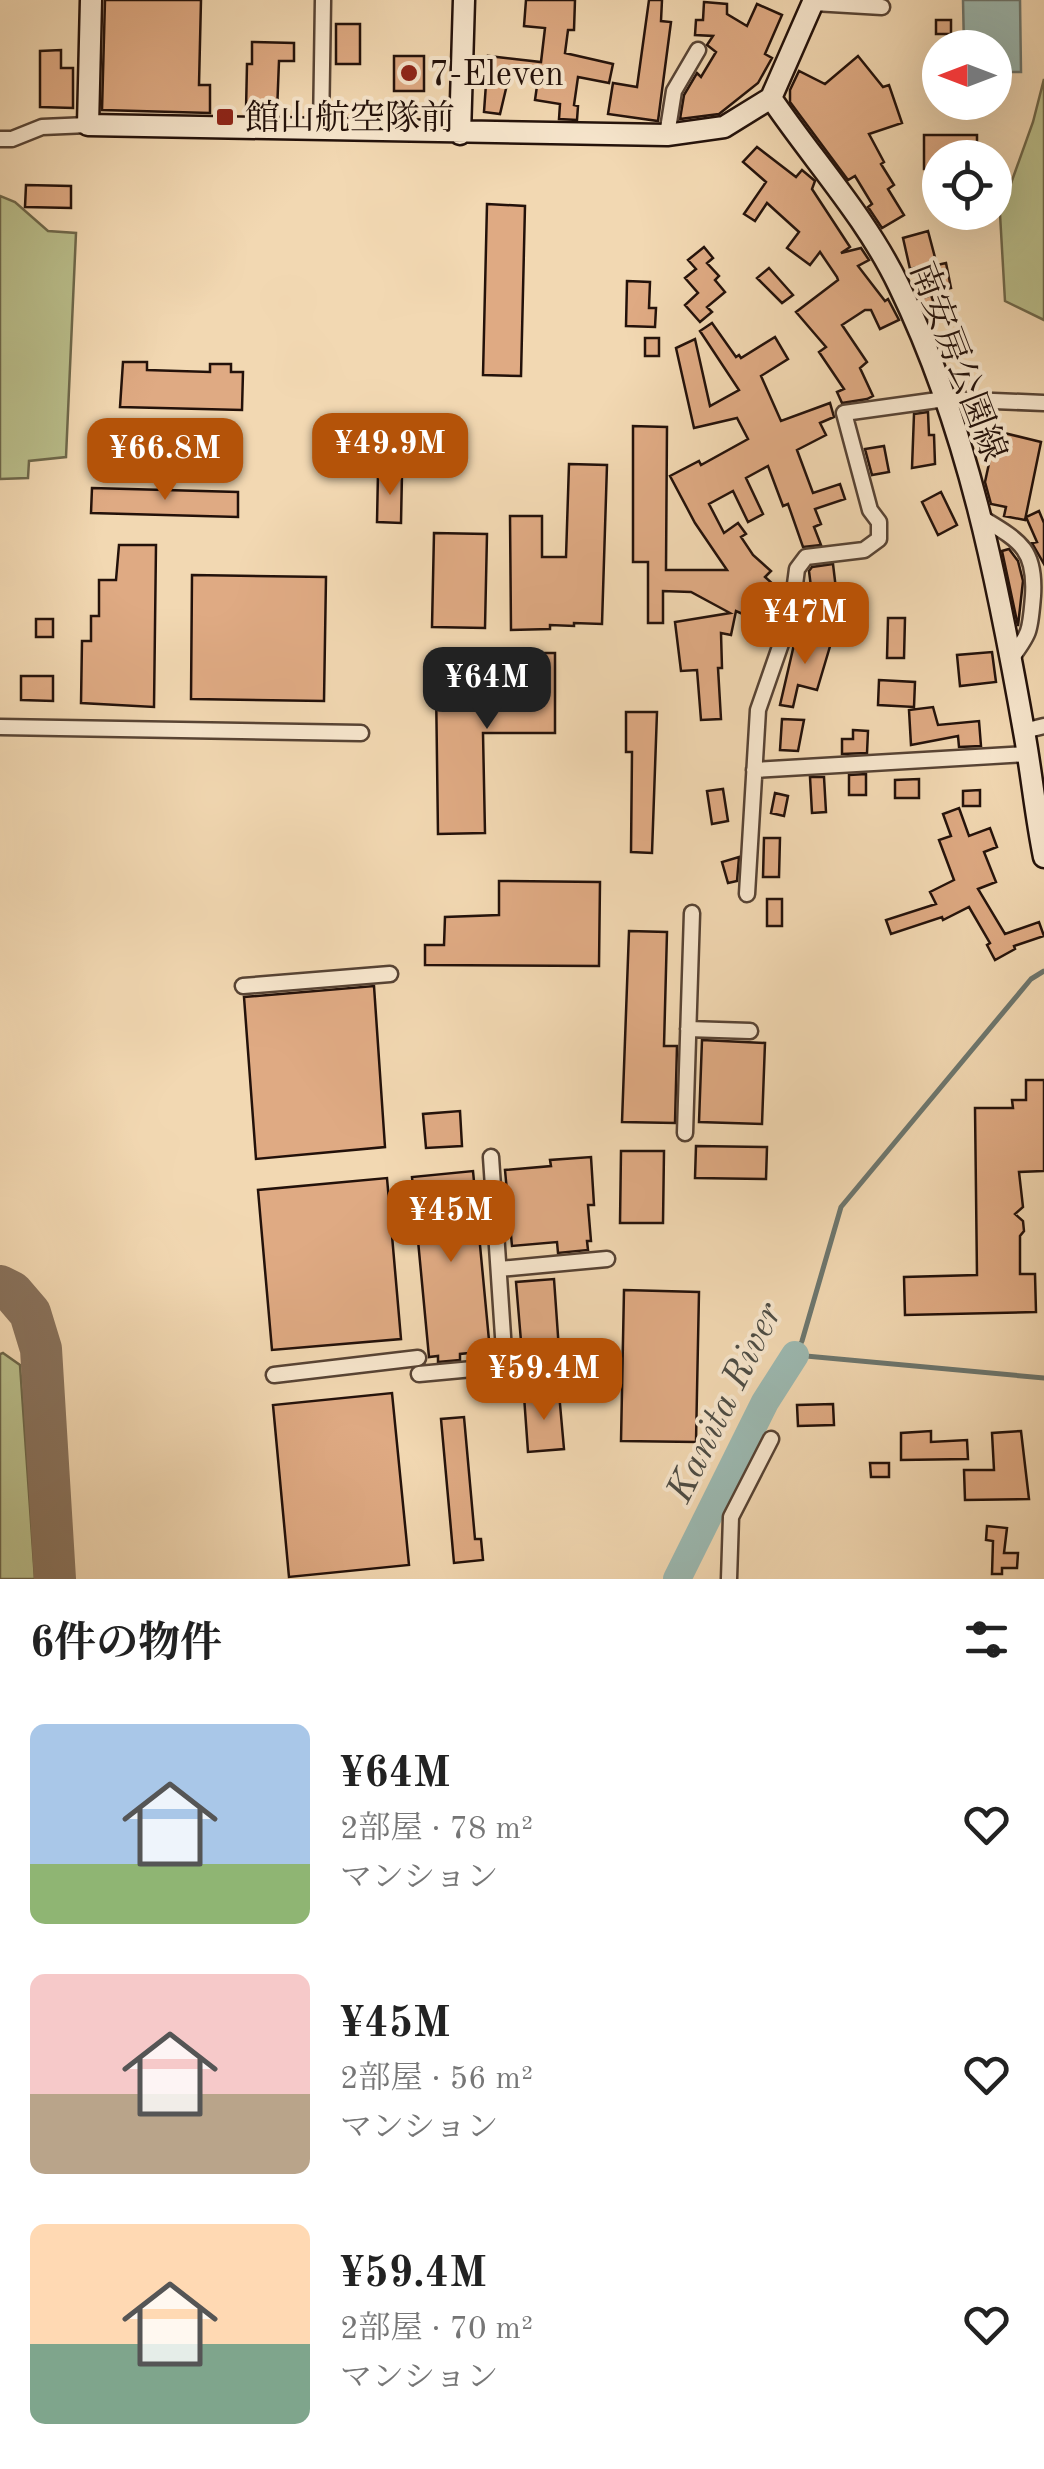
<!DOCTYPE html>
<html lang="ja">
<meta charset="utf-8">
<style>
body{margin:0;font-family:"Old Standard TT","Noto Serif JP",serif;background:#f2f2f2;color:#222;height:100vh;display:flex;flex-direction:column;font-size:38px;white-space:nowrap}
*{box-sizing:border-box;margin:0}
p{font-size:32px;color:#767676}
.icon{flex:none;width:55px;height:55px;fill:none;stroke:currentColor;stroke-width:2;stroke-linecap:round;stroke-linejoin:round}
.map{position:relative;height:1579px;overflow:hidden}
.panel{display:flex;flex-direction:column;background:#fff;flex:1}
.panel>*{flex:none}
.needle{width:65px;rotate:270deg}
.buttons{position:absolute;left:922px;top:30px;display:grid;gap:20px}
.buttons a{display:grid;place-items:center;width:90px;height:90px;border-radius:50%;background:#fff;box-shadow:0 10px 40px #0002;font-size:50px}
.price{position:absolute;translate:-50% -85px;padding:0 22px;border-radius:20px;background:#b45309;color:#fff;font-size:32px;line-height:65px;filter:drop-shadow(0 2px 5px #0008)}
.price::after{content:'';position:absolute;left:50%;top:60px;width:30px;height:22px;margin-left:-15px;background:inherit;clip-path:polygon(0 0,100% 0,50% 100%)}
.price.active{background:#222;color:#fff}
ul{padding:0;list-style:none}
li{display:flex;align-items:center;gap:30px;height:250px;padding:0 30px}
li span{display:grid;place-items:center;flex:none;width:280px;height:200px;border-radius:15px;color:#555}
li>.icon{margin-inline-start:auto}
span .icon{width:120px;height:120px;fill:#fffc;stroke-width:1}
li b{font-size:42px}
h2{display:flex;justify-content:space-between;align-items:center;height:120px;padding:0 30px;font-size:42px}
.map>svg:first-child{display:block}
.green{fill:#babf8c;stroke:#6e684b;stroke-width:2.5}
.water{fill:#9cb9b1;stroke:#6c766e;stroke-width:2.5}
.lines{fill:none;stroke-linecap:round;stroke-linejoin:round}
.stream{stroke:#6c766e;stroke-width:5}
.river{stroke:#9cb9b1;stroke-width:28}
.taxiway{stroke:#8a745e;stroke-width:42}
.building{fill:#dfaa83;stroke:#23110a;stroke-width:2.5}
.street-casing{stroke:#574334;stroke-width:19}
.secondary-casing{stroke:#23110a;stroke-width:25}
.street{stroke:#f7e6cd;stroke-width:14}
.secondary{stroke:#f7e6cd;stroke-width:20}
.poi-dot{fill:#8f2418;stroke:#f7e6cd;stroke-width:4}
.labels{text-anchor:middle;stroke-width:8;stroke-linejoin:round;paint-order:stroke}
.poi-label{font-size:35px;fill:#23110a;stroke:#f7e6cd;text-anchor:start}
.street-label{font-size:35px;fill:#23110a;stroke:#f7e6cd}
.water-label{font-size:38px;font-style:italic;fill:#4d4c44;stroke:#f7e6cd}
</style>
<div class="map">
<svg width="1044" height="1579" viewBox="0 0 1044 1579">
<rect width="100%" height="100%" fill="#f2d8b2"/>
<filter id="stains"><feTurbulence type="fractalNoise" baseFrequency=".002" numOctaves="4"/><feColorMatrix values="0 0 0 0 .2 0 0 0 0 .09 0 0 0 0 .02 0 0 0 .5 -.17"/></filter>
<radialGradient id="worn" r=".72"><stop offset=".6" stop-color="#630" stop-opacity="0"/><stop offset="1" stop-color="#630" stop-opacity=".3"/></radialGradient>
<path class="green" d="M 1044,79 L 1044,320 L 1005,301 L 1000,214 L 1033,122 Z
M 0,196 L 15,202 L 48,231 L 76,233 L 66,457 L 29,461 L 28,478 L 0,479 Z
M 3,1353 L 20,1365 L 35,1579 L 0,1579 L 0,1354 Z"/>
<path class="water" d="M 963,0 L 1020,0 L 1021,72 L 995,72 L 995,48 L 964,47 Z"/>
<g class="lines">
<path class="stream" d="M 1044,971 L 1031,979 L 841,1207 L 802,1341 L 795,1355 L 1044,1378"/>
<path class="river" d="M 677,1579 L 765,1402 L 795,1355"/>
<path class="taxiway" d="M 0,1286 L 12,1292 L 30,1313 L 41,1349 L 55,1579"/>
</g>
<path class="building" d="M 105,0 L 201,0 L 199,85 L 210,85 L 210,113 L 102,110 Z
M 526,0 L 575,0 L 574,30 L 568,30 L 565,53 L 613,64 L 609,83 L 578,77 L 574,105 L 578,106 L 577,120 L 559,119 L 560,104 L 535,100 L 538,79 L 509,76 L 500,114 L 484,112 L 488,56 L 541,62 L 545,28 L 524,26 Z
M 649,0 L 662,0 L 661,21 L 671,22 L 658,121 L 608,114 L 613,83 L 637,87 Z
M 704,2 L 727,4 L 727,14 L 747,26 L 757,4 L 782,15 L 765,54 L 772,58 L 758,83 L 719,114 L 680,119 L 684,95 L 697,73 L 701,77 L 716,52 L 707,45 L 713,36 L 695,35 L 696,20 L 703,20 Z
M 936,20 L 951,20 L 951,34 L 936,34 Z
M 336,24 L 360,24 L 360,64 L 336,64 Z
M 252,42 L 294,43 L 294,61 L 279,61 L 277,112 L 246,111 L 247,64 L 252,64 Z
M 61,50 L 61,68 L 73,68 L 73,108 L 40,107 L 40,51 Z
M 394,56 L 424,56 L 424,91 L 394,91 Z
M 858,56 L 883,87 L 889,85 L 902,123 L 869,134 L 884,162 L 881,164 L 894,185 L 888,189 L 904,215 L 882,228 L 868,207 L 872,204 L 855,176 L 848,180 L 790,102 L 790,90 L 799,71 L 825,84 Z
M 924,135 L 977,135 L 977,158 L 940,158 L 940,169 L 924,169 Z
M 757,147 L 796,177 L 802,170 L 815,181 L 812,189 L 850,247 L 841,253 L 861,248 L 869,260 L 858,266 L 885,301 L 888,299 L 899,320 L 880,329 L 871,310 L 865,310 L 842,325 L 867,362 L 860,368 L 873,396 L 867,399 L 842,403 L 837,392 L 844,389 L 819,352 L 826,347 L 796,312 L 838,280 L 837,277 L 820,252 L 810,265 L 787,248 L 799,232 L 767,203 L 755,221 L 744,214 L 766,182 L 743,162 Z
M 26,185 L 71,186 L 71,208 L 25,207 Z
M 487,204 L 525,206 L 521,376 L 483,375 Z
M 928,231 L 937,265 L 946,263 L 951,288 L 924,293 L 918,267 L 910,269 L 903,238 Z
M 704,247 L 713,258 L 707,263 L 719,276 L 715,280 L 725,292 L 707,307 L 712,312 L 700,322 L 685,305 L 698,293 L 685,278 L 696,269 L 688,260 Z
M 769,268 L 793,295 L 782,303 L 757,278 Z
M 627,281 L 650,282 L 649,308 L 656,308 L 655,327 L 626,326 Z
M 931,295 L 938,315 L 929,318 L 920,299 Z
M 712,323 L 736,357 L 739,355 L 741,358 L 775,337 L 788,359 L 761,376 L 781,421 L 830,403 L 834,417 L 820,423 L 826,435 L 797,450 L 813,493 L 840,484 L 845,499 L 815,509 L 821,524 L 814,527 L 821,545 L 803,547 L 788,504 L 783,506 L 768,466 L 746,478 L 763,514 L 748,522 L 733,491 L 709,504 L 724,533 L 738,523 L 746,534 L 741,537 L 753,555 L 771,571 L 765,577 L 774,585 L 762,599 L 754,591 L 745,615 L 736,611 L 731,635 L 721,633 L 722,668 L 718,668 L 721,719 L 701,720 L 697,670 L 681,671 L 675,622 L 730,613 L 691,592 L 663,591 L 663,623 L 648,623 L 648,562 L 633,562 L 633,426 L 667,427 L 666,570 L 727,570 L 695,523 L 670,476 L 699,461 L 701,465 L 748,439 L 737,418 L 694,428 L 676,348 L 695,339 L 710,406 L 739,390 L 700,331 Z
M 645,338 L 659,338 L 659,356 L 645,356 Z
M 123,362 L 147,362 L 147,370 L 210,372 L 210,364 L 231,364 L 231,372 L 243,372 L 242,410 L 120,407 Z
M 928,412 L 929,435 L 934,435 L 935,464 L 912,468 L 914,414 Z
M 996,431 L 1041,442 L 1025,520 L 1004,516 L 1006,507 L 991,504 L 985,482 Z
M 884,446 L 889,472 L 872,475 L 865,449 Z
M 569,464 L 607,465 L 602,624 L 574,623 L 574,626 L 550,625 L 550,629 L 511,630 L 510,516 L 542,516 L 542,557 L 566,557 Z
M 378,473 L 402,473 L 401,523 L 377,522 Z
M 92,488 L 238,492 L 238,517 L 91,513 Z
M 941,492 L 957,525 L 938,535 L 922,502 Z
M 1039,511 L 1044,523 L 1044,564 L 1032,543 L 1037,542 L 1026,517 Z
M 434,533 L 487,534 L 485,628 L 432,627 Z
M 119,545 L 156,545 L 154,707 L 81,703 L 82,641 L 91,641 L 91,616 L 99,616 L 99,580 L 116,580 Z
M 1009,549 L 1018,561 L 1023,581 L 1018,626 L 1002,551 Z
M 833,564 L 836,589 L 812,595 L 809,571 L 812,567 Z
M 192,575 L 326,577 L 324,701 L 191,699 Z
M 888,618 L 905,618 L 904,658 L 887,658 Z
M 36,619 L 53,619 L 53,637 L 36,637 Z
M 796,636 L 831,643 L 817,690 L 798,685 L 793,707 L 780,705 Z
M 992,652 L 996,682 L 960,686 L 957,655 Z
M 504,653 L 555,653 L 555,733 L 483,733 L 485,833 L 438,834 L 436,685 L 504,684 Z
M 21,676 L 53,676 L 53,701 L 21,700 Z
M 879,680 L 915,682 L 914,707 L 878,705 Z
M 933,707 L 938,725 L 979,721 L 981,746 L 959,747 L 958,736 L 911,745 L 909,710 Z
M 626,712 L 657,712 L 652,853 L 631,852 L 632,752 L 626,752 Z
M 782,719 L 804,720 L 798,751 L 780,750 Z
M 853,730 L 868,731 L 867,753 L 842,754 L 842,739 L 853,739 Z
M 866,774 L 866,795 L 849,795 L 849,775 Z
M 810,777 L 824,777 L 826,812 L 812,813 Z
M 919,779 L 919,798 L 895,798 L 895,780 Z
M 723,789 L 728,821 L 712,824 L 707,791 Z
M 980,790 L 980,806 L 963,806 L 963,791 Z
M 775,793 L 788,796 L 784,816 L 771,813 Z
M 959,808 L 969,836 L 990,828 L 997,847 L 984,852 L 996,882 L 978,889 L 1005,934 L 1039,922 L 1044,936 L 1014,946 L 1015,949 L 995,960 L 987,945 L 990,943 L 969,907 L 943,920 L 942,917 L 891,934 L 886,920 L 936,904 L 930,892 L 954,880 L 939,840 L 951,836 L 943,814 Z
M 764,838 L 780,838 L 779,877 L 763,877 Z
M 739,857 L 737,881 L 728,883 L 722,862 Z
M 499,881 L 600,882 L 599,966 L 425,965 L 425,945 L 444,945 L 445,917 L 499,915 Z
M 767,899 L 782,899 L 782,926 L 767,926 Z
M 629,931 L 667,932 L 664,1046 L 677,1046 L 675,1123 L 622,1122 Z
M 374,986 L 385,1147 L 256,1159 L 244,997 Z
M 702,1040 L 765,1043 L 762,1124 L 699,1122 Z
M 1026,1080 L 1044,1080 L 1044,1171 L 1019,1172 L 1023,1207 L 1015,1214 L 1023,1221 L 1024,1231 L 1020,1236 L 1020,1274 L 1035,1274 L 1036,1312 L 905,1315 L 904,1277 L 977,1275 L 975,1108 L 1013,1108 L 1012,1100 L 1026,1100 Z
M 460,1111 L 462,1146 L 426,1148 L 423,1114 Z
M 696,1146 L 767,1147 L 766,1179 L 695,1178 Z
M 621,1151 L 664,1151 L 663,1223 L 620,1223 Z
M 591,1157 L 594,1205 L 588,1205 L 591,1241 L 587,1241 L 588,1250 L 558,1253 L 557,1242 L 512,1246 L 505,1170 L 551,1166 L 550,1160 Z
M 473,1171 L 490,1351 L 460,1354 L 460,1360 L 438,1362 L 438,1356 L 429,1357 L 412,1177 Z
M 387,1178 L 401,1339 L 272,1350 L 258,1190 Z
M 554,1279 L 559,1350 L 522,1353 L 516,1282 Z
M 624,1290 L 699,1292 L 696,1442 L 621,1441 Z
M 392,1393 L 409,1565 L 289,1577 L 273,1405 Z
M 559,1393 L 564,1449 L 528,1452 L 524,1396 Z
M 833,1404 L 834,1425 L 798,1426 L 797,1405 Z
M 464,1417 L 475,1539 L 481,1539 L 483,1560 L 454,1563 L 441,1419 Z
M 931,1431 L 931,1442 L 967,1440 L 968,1459 L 901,1460 L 901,1433 Z
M 1021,1431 L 1029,1499 L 965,1500 L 964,1470 L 994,1470 L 992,1433 Z
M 870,1463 L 889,1463 L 889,1477 L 871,1477 Z
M 987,1526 L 1007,1528 L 1004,1553 L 1018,1553 L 1017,1568 L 1002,1568 L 1002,1574 L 992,1574 L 993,1541 L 986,1540 Z"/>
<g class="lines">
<g class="street-casing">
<path id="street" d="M 814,3 L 882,7
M 321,131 L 323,0
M 667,135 L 674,91 L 698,50
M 0,139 L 12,139 L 42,127 L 88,125
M 982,518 C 1020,541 1036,549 1033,596 C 1030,631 1031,632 1010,660
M 0,727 L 361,733
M 1024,731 L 1044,726
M 754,770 L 1028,754
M 747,894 L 758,710 L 791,615 L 797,569 L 806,557 L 864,550 L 879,539 L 879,522 L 870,510 L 844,413 L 945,399 L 1044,403
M 243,986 L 390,974
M 688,1029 L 750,1031
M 685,1133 L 692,913
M 499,1269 L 607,1259
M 505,1366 L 507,1384 L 606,1376
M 419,1374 L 505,1366 L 491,1157
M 274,1375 L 418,1358
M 729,1579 L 731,1517 L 771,1439"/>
</g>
<g class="secondary-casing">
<path id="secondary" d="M 91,0 L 88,125 L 667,135 L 724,127 L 771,98 L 814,0
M 771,98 C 813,160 866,217 899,286 C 968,428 998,583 1025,737 C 1032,777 1036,818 1044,857
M 460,134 L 464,0"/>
</g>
<use href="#street" class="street"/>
<use href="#secondary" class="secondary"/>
</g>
<g class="poi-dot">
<circle cx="409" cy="73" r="10"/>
<rect x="215" y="107" width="20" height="20" rx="5"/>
</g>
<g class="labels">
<g class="poi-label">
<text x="429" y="85">7-Eleven</text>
<text x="245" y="129">館山航空隊前</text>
</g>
<g class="street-label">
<text transform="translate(959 361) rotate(69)" y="12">南安房公園線</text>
</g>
<g class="water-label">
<text transform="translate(723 1402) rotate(-64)" y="13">Kanita River</text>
</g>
</g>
<rect width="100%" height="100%" filter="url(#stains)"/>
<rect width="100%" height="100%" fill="url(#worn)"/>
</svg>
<div class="buttons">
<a><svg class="needle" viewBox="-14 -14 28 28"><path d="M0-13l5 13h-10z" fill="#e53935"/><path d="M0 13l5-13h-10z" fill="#767676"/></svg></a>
<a><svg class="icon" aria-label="locate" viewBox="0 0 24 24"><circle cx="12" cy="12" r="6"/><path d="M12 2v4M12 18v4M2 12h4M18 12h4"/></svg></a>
</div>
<b class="price" style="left:390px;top:498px">¥49.9M</b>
<b class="price" style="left:165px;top:503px">¥66.8M</b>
<b class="price" style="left:805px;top:667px">¥47M</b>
<b class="price active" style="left:487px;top:732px">¥64M</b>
<b class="price" style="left:451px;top:1265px">¥45M</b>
<b class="price" style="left:544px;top:1423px">¥59.4M</b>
</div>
<section class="panel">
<h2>6件の物件<svg class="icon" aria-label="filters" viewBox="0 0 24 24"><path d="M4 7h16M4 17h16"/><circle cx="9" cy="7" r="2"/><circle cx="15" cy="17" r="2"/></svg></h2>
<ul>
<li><span style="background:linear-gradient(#a9c7e8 70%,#8fb573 0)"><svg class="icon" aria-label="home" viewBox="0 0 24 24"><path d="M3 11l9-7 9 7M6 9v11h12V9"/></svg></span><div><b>¥64M</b><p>2部屋 · 78 m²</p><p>マンション</p></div><svg class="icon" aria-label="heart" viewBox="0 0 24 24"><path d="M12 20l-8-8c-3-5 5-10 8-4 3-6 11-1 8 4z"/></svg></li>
<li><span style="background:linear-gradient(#f6c9c9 60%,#b9a48a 0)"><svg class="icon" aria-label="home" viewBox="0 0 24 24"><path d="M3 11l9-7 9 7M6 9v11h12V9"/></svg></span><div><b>¥45M</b><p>2部屋 · 56 m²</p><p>マンション</p></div><svg class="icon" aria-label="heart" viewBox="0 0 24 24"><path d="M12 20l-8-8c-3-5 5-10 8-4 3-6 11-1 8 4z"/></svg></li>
<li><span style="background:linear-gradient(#ffd9b3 60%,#7fa58c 0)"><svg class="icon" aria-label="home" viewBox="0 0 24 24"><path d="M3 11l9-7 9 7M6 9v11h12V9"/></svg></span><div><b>¥59.4M</b><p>2部屋 · 70 m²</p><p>マンション</p></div><svg class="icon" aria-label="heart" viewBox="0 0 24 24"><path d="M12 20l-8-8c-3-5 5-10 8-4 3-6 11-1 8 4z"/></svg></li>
</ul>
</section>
